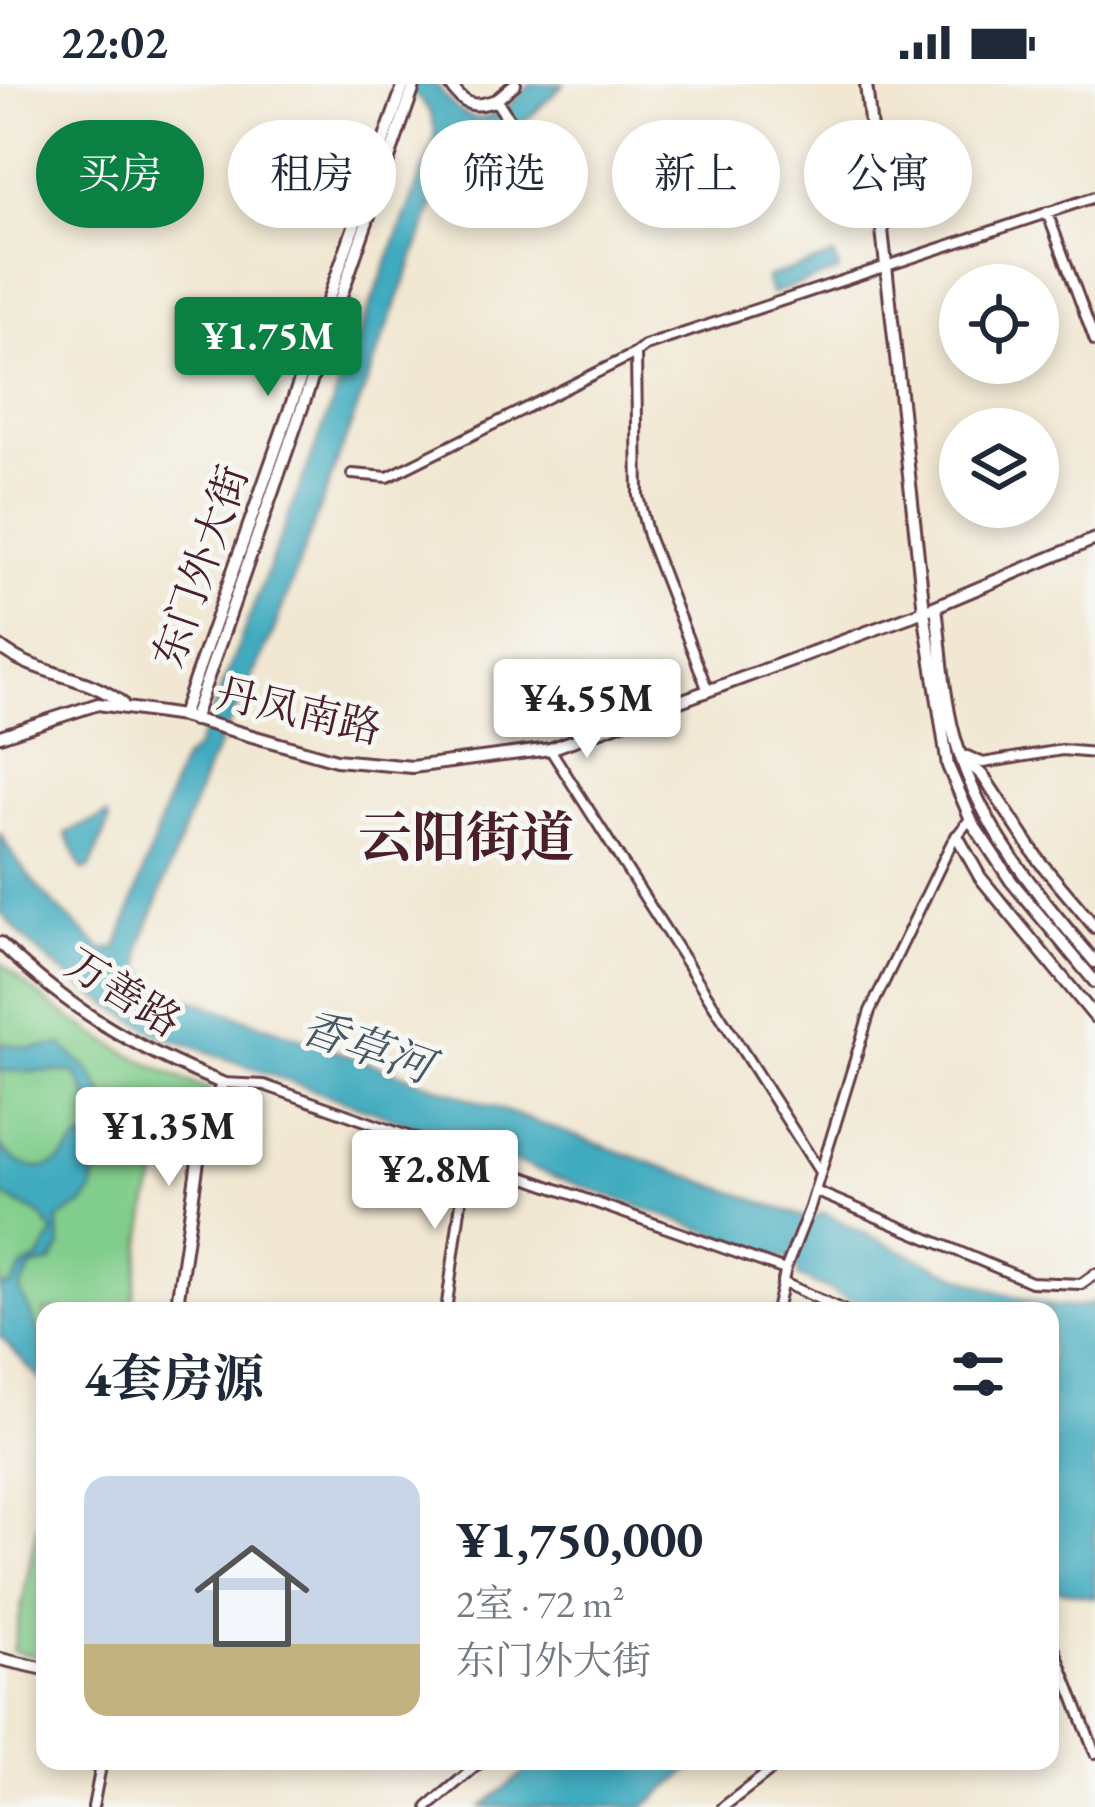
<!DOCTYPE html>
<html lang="zh">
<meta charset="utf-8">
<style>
body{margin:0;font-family:"EB Garamond","Noto Serif SC",serif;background:#f6f6f7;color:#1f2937;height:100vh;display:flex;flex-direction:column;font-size:45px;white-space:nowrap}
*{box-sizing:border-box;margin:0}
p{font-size:39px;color:#747a83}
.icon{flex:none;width:66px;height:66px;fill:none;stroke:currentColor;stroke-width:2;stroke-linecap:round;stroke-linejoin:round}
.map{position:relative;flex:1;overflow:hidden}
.drawer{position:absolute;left:36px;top:1218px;width:1023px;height:468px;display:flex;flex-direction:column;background:#fff;border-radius:24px;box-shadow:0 6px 18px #0003}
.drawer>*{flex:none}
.guide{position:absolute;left:36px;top:36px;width:1023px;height:108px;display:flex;gap:24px}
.buttons{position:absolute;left:939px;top:180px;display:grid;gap:24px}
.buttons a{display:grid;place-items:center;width:120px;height:120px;border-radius:50%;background:#fff;box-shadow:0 6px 18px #0003;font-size:60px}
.price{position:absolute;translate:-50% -102px;padding:0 27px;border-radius:12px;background:#fff;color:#222;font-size:39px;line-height:78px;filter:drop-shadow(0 3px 6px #0008)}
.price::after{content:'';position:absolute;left:50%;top:72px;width:36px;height:27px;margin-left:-18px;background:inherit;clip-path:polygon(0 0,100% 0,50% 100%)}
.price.current{background:#0b8043;color:#fff}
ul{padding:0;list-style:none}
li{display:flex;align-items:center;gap:36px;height:300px;padding:0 48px}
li+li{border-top:3px solid #e0e1e3}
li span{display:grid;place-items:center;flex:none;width:336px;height:240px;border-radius:24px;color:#555}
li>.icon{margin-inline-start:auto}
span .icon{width:144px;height:144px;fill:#fffc;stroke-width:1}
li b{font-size:51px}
h2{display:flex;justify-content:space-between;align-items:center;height:144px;padding:0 48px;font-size:51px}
.chip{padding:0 42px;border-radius:54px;background:#fff;box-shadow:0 6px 18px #0003;font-size:42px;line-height:108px}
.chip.current{background:#0b8043;color:#fff}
.status{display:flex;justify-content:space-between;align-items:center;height:84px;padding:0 60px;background:#fff;direction:ltr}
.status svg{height:33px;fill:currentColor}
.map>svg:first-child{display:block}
.green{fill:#81cd8b;stroke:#66765b;stroke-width:3}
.water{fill:#40abbf;stroke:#456575;stroke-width:3}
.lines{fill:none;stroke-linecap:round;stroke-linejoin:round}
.street-casing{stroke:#633d44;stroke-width:14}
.secondary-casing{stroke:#633d44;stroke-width:16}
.street{stroke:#fff;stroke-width:8}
.secondary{stroke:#fff;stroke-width:10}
.labels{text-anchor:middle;stroke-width:10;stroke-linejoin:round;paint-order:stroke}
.street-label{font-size:42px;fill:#4a1f2b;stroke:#f6f6f2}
.water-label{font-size:45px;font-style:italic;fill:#465766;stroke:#f6f6f2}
.district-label{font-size:54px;font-weight:bold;fill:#4a1f2b;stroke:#f6f6f2}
</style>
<div class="status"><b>22:02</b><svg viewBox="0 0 49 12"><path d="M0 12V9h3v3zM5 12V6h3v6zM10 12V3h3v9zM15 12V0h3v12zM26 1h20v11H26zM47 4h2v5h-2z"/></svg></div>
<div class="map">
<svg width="1095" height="1723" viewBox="0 0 1095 1723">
<rect width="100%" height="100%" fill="#f6f6f2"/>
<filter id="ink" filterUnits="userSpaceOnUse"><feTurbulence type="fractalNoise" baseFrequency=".00833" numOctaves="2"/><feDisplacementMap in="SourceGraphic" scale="24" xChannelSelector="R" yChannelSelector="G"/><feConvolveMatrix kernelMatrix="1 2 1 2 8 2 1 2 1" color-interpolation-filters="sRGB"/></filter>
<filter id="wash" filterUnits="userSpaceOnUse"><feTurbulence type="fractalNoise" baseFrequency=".004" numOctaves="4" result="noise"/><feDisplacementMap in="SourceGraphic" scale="48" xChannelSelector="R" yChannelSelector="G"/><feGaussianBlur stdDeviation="2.7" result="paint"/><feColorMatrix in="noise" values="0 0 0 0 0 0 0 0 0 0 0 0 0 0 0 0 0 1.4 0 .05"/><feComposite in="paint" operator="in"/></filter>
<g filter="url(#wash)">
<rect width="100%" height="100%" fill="#f1e7d2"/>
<path class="green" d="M 0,878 C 62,936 130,975 209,1006 L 197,1050 L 172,1047 L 149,1117 L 131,1227 L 45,1227 L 45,1301 L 0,1252 Z
M 45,1401 L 45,1574 L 13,1567 Z"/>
<path class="water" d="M 391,0 L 436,0 C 469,50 492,42 530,0 L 564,0 L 531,32 L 454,79 L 446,88 L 272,551 L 205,690 L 141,861 L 141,884 L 158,903 L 181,912 L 812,1136 L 822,1128 C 872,1152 1048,1246 1095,1218 L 1095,1514 L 1050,1504 L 1050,1227 L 875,1227 L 798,1192 L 797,1179 L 160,951 C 102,918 42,880 0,827 L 0,749 C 25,797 63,829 102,865 L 117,865 L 177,689 L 183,676 L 195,666 L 216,619 L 435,55 C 436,25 417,8 391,0 Z
M 834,172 L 839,187 L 771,210 L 766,194 Z
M 107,731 L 109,738 L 90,784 L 82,786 L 66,749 Z
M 0,959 L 31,964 L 62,961 L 91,989 L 110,1021 L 99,1051 L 93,1108 L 82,1121 L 57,1136 L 61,1163 L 51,1179 L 32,1183 L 20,1206 L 42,1254 L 45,1301 L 0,1252 L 0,1202 L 11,1202 L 23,1183 L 39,1175 L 54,1149 L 40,1131 L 0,1110 L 0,1062 C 29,1093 55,1091 78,1057 L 84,1057 L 92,1049 C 89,1028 89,1003 73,988 L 0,987 Z
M 538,1677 L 702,1677 L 644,1723 L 481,1723 Z"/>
</g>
<g filter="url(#ink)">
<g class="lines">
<g class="street-casing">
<path id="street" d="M 1047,128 L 1095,257
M 352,390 L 388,393 L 636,269
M 708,607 L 648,452 L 638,412 L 636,269 L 645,262 L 1095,113
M 550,665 L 820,1088
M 967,672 L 983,679 L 1062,666 L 1095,669
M 222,999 L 264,1001 L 785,1186
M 815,1107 L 1031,1198 L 1081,1200 L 1095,1190
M 782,1198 L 845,1227
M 446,1227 L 467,1074
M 776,1227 L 786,1184 L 810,1123 L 870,927 L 952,758 L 970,735
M 1050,1553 L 1095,1669
M 93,1723 L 102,1677
M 428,1723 L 482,1677
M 723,1723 L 783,1677"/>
</g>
<g class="secondary-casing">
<path id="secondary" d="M 450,0 C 463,21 473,25 496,16 L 525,60
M 866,0 L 924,527 L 948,682 L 973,740 L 1011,797 L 1095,898
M 496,16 L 515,0
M 936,522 C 941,564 943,610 954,651 C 978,742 1036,808 1095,878
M 0,563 C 36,592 86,590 122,619
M 182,632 L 404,0
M 193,636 L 415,0
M 0,652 L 98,620 L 182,632 L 336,676 L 412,683 L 550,665 L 924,527 L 1095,455
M 961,671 L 983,692 L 1040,778 L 1095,843
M 957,752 L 980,793 L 1095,933
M 0,859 C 70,926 133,963 222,999 L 198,1077 L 176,1227
M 0,1575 L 45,1585"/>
</g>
<use href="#street" class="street"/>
<use href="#secondary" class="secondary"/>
</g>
</g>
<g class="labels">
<g class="street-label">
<text transform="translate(200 482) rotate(-71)" y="15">东门外大街</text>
<text transform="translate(299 626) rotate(13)" y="15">丹凤南路</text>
<text transform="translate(124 908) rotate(32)" y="15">万善路</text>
</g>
<g class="water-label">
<text transform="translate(367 962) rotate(19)" y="16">香草河</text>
</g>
<g class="district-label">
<text x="466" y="772">云阳街道</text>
</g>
</g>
</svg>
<div class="buttons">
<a><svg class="icon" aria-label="locate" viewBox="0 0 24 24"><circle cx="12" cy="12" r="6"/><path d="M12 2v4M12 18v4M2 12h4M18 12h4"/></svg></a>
<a><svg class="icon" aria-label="layers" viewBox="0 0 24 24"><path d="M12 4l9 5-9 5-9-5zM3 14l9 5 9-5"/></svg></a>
</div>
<b class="price current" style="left:268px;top:315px">¥1.75M</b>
<b class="price" style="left:587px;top:677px">¥4.55M</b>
<b class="price" style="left:169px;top:1105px">¥1.35M</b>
<b class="price" style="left:435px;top:1148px">¥2.8M</b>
<div class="guide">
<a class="chip current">买房</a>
<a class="chip">租房</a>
<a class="chip">筛选</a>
<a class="chip">新上</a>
<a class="chip">公寓</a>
</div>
<section class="drawer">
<h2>4套房源<svg class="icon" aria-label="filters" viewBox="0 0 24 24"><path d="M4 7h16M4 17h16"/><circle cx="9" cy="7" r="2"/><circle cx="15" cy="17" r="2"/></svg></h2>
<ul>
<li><span style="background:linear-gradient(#c9d6e8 70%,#c2b280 0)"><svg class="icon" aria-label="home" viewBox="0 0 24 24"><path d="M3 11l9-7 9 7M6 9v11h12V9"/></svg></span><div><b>¥1,750,000</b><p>2室 · 72 m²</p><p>东门外大街</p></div></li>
</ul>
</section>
</div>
